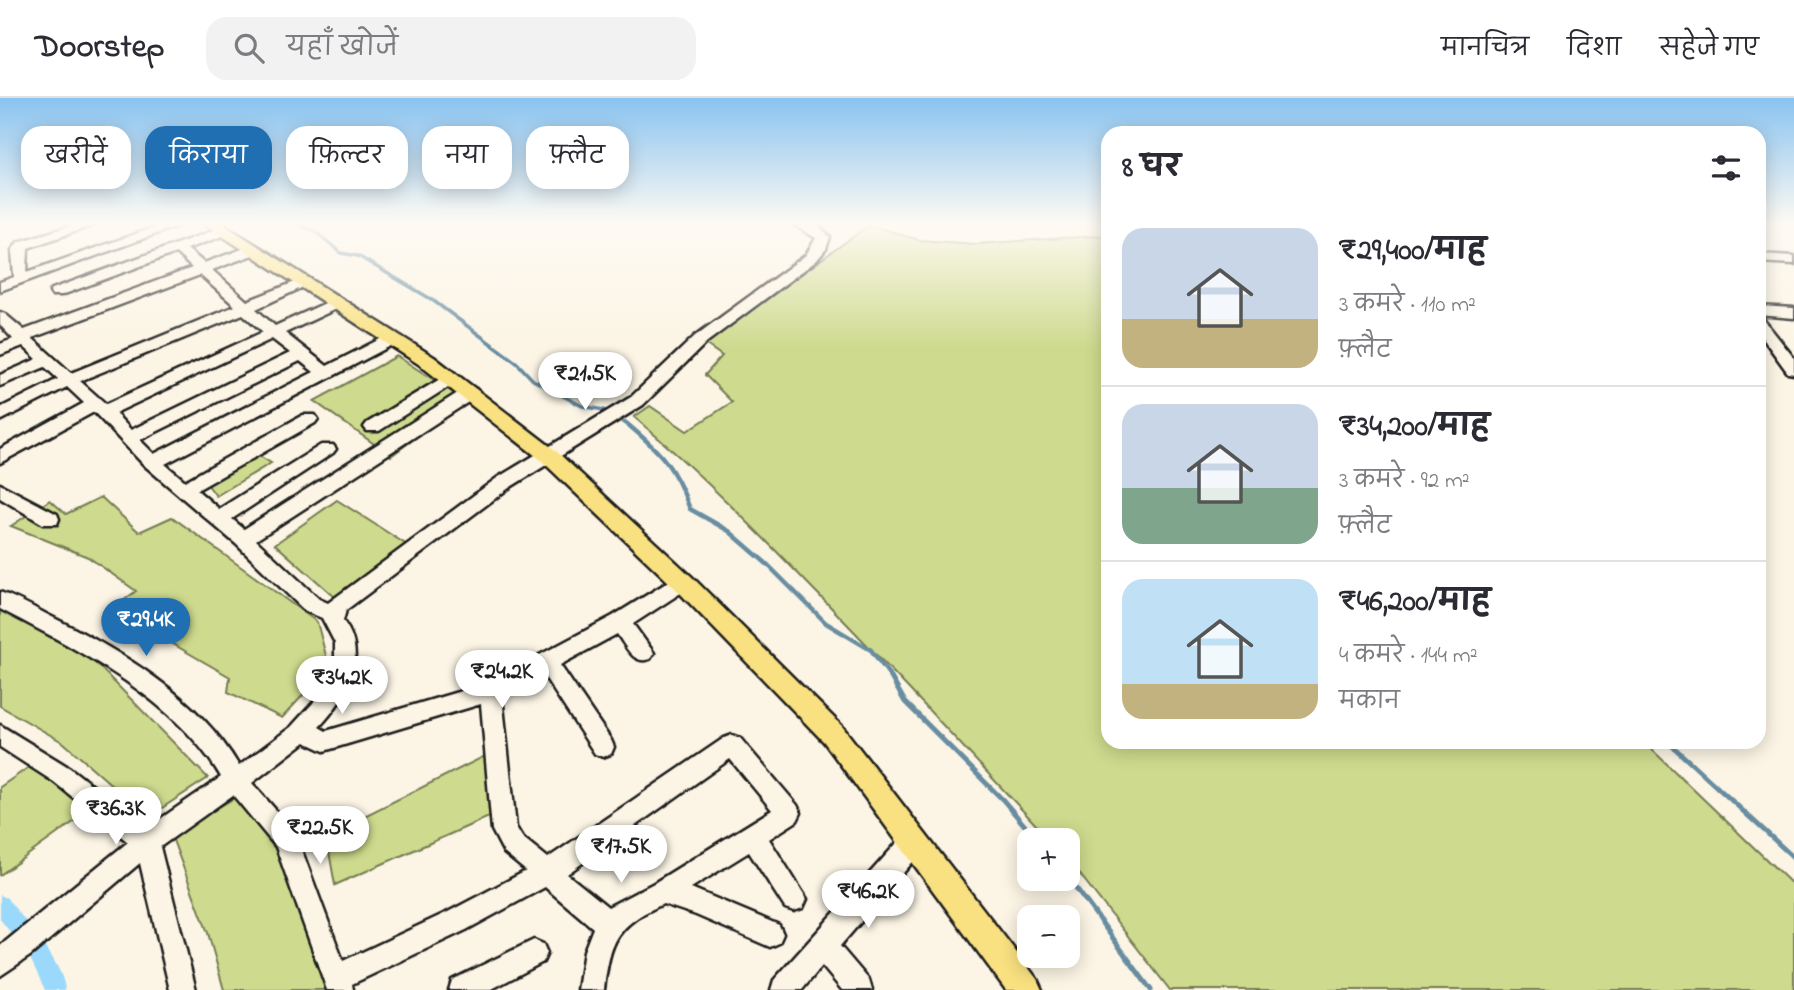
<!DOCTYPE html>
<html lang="hi">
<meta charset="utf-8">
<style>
body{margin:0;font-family:"Indie Flower","Playpen Sans Deva",sans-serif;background:#f2f2f3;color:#2b2b33;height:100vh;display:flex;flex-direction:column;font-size:26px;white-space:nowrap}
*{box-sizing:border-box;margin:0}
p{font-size:23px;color:#7c7c81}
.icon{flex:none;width:38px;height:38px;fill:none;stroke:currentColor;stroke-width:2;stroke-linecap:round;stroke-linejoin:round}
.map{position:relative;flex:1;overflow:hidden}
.drawer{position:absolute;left:1101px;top:28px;width:665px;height:623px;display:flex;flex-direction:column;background:#fff;border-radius:21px;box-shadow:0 4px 18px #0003}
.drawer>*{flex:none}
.hud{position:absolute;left:21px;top:28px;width:665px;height:63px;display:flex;gap:14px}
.controls{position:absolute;left:1017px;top:730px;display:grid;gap:14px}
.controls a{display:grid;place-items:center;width:63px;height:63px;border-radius:14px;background:#fff;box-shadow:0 4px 18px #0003;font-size:35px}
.price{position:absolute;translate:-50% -60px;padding:0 16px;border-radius:24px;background:#fff;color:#222;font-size:23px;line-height:46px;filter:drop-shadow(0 2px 4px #0008)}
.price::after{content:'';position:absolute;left:50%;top:42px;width:21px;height:16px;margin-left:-10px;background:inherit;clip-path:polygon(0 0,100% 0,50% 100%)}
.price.on{background:#1f6fb2;color:#fff}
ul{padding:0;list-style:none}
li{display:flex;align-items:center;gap:21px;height:175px;padding:0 21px}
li+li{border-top:2px solid #e1e1e2}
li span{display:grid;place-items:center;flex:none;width:196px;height:140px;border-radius:21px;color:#555}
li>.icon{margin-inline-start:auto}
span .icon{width:84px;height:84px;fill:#fffc;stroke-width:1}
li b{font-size:30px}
h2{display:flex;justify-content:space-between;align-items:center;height:84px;padding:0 21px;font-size:30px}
.tag{padding:0 24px;border-radius:21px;background:#fff;box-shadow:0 4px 18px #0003;font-size:24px;line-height:63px}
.tag.on{background:#1f6fb2;color:#fff}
header{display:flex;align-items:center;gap:42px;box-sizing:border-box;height:98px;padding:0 35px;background:#fff;border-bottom:2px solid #e1e1e2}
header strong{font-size:33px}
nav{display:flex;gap:38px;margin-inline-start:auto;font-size:24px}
.search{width:490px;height:63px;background:#f2f2f3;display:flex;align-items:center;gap:18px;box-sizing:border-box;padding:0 24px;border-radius:21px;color:#7c7c81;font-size:26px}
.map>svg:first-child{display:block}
.green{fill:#ceda8d;stroke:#757b54;stroke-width:2}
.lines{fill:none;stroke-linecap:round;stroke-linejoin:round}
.stream-far2{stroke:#688da2;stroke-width:3.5}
.stream-far1{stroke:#688da2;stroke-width:4.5}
.stream{stroke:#688da2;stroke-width:5}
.canal{fill:#9ad9fb;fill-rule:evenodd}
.minor-casing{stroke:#1c1c1c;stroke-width:5}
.major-casing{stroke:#1c1c1c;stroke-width:5}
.minor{fill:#fcf5e5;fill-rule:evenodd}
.major{fill:#f9e181;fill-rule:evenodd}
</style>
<header>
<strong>Doorstep</strong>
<div class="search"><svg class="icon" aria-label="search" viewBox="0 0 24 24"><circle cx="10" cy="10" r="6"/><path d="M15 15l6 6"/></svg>यहाँ खोजें</div>
<nav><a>मानचित्र</a><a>दिशा</a><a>सहेजे गए</a></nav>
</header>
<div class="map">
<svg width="1794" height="892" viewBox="0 0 1794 892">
<rect width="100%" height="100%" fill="#fcf5e5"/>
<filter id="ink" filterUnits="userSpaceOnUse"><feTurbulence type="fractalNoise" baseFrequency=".0143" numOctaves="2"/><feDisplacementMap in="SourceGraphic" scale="14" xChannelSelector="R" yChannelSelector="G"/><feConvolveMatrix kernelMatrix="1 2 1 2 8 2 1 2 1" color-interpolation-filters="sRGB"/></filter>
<g filter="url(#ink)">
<path class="green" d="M 869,127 L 919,142 L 976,146 L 1108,137 L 1108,644 L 1644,644 L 1794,788 L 1794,892 L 1170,892 L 1068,761 L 1068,742 L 1050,742 C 973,659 896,576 817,495 C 758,434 699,374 634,319 L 650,308 L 687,333 L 732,304 L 705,277 L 722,258 L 705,246 Z
M 397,258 L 460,299 L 413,330 L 422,335 L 391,358 L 314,303 Z
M 256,356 L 271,365 L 216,398 L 205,383 Z
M 101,399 L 139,434 L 172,419 L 317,524 L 329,569 L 282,620 L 228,594 L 230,579 L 128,520 L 119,506 L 136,493 L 88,459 L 11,428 L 50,402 L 66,416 Z
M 337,402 L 407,447 L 336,500 L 275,446 Z
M 0,512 L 86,555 L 208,680 L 148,719 L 64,645 L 0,608 Z
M 489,656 L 491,718 L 335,787 L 326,737 Z
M 42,660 L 93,710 L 0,777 L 0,689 Z
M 238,698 L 284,757 L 334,892 L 224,892 L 208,835 L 171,737 Z"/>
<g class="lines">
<path class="stream-far2" d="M 295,126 L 315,133 L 341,155 L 358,158 L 431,201 L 517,265 L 533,282 L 582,308 L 604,312 L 628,327"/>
<path class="stream-far1" d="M 626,325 C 661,354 674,368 690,411 L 729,433 L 767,466 L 826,525 L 871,552 L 890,578"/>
<path class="stream" d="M 889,576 L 905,604 L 1003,702 L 1037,742
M 1668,644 L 1794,760
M 1068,779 L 1151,892"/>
<path class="canal" d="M 0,797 L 7,800 C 23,821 64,865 65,892 L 45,892 L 30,860 L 0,821 Z"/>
<g class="minor-casing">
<path id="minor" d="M 77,126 L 97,126 L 28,150 L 27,174 L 164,126 L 183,126 L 0,193 L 0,184 L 14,179 L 12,152 L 18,144 Z
M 793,126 L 818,127 L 830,139 L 826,151 L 816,163 L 707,244 L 643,307 L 509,390 L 346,512 L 343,523 C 370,558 346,601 319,629 L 326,633 L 485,586 L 613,518 L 676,479 L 683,476 L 690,479 L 693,484 L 690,489 L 633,526 L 654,555 L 650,561 C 633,567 626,548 617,536 L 560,567 L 611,642 L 614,649 L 611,656 L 603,659 L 595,656 L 543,576 L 502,598 L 516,729 L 522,739 L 548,760 L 724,640 L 732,637 L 740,640 L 797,707 L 801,715 L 797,723 L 769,741 L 807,801 L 803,810 L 794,813 L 785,810 L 749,754 L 691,790 L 779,827 L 783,836 L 779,845 L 770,849 L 696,817 L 663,806 C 616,827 610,843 604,892 L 578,892 L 584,853 L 593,830 L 545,789 L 466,832 L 352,886 L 353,892 L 327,892 L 276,749 L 233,697 L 160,749 L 196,892 L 170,892 L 140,765 L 30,858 L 0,878 L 0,848 L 128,744 L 54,684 L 0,649 L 0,627 L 70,670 L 147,730 L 221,679 C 177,602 77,551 0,511 L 0,494 C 17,500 33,509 48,517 C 119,552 198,598 239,668 L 291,629 L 313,605 L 329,579 L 335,561 L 335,545 L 322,520 L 305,513 L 236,446 L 144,367 L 94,314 L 0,365 L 0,351 L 84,305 L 67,289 L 0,323 L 0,310 L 58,281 L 45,269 L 0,288 L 0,277 L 37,261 L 23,248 L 0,257 L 0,246 L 13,241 L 0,227 L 0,214 L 5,216 L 24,232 L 192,170 L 176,155 L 62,197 L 52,197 L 50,194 L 52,191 L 223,129 L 230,133 L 228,136 L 187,151 L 204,165 L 248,149 L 258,149 L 258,155 L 212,172 L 247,203 L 300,182 L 305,181 L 312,185 L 256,211 L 275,228 L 332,202 L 342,202 L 345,205 L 342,208 L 285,235 L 327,268 L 386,238 L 398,238 L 400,241 L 398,244 L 165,366 L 185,383 L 303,317 L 315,317 L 318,321 L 315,325 L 197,392 L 219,411 L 321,347 L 333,347 L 336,351 L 333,355 L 232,421 L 244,431 L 464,291 L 476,291 L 478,295 L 476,299 L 256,442 L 319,501 L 328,505 L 497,380 L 631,299 L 695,238 L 806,157 L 816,140 ZM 200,177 L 235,208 L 71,275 L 32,240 ZM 243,216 L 263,234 L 106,306 L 80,283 ZM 272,241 L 290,255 L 131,332 L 115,315 ZM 300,263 L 314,274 L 154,356 L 140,342 ZM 481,606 L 492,732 L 504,755 L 526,773 L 448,814 L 343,863 L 295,734 L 252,685 L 305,644 L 324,653 ZM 730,661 L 772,712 L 654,785 L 608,809 L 567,776 Z
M 1759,156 L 1794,158 L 1794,166 L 1759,164 Z
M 1759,208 L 1794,210 L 1794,220 L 1759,217 Z
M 1759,220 L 1764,222 L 1794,260 L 1794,276 L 1788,275 L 1759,235 Z
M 450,275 L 458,280 L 456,284 L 379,333 L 367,333 L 364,329 L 367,325 Z
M 0,386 L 57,416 L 59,421 L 57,426 L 43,426 L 0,400 Z
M 914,732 L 923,736 L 926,744 L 923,752 L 840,848 L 869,882 L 872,892 L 842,892 L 822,868 L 802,892 L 771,892 L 774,882 L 905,736 Z
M 534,842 L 543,846 L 547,855 L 543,864 L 490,892 L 449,892 L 452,882 Z"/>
</g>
<g class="major-casing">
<path id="major" d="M 204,126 L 223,126 L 434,259 L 555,352 L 691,478 L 842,628 L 1037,881 L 1042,892 L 1006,892 L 824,644 L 675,490 L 541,362 L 420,267 Z"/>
</g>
<use href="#minor" class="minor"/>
<use href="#major" class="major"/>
</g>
</g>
<linearGradient id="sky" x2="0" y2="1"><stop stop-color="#89c3f0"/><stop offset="0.5" stop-color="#fefaf3"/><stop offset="1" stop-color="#fefaf3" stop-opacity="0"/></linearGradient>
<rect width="1794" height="251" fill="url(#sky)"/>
</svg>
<div class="controls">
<a>+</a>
<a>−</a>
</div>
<b class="price" style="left:585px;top:314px">₹21.5K</b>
<b class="price on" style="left:146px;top:560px">₹29.4K</b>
<b class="price" style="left:502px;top:612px">₹24.2K</b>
<b class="price" style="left:342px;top:618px">₹34.2K</b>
<b class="price" style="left:116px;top:749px">₹36.3K</b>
<b class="price" style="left:320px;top:768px">₹22.5K</b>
<b class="price" style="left:621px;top:787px">₹17.5K</b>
<b class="price" style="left:868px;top:832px">₹46.2K</b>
<div class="hud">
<a class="tag">खरीदें</a>
<a class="tag on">किराया</a>
<a class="tag">फ़िल्टर</a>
<a class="tag">नया</a>
<a class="tag">फ़्लैट</a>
</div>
<section class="drawer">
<h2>8 घर<svg class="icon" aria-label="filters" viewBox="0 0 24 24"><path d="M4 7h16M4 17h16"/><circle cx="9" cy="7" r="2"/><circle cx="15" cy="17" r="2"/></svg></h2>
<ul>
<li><span style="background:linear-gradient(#c9d6e8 65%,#c2b280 0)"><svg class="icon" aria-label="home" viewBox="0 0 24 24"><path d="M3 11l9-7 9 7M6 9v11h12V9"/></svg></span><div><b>₹29,400/माह</b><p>3 कमरे · 110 m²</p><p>फ़्लैट</p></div></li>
<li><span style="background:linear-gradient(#c9d6e8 60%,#7fa58c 0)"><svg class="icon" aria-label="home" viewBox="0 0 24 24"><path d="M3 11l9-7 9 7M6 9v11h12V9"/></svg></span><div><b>₹34,200/माह</b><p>3 कमरे · 92 m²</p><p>फ़्लैट</p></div></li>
<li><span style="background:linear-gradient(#bfe0f5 75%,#c2b280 0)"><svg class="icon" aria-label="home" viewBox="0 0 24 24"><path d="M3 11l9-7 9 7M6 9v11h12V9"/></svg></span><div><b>₹46,200/माह</b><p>4 कमरे · 144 m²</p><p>मकान</p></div></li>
</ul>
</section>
</div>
